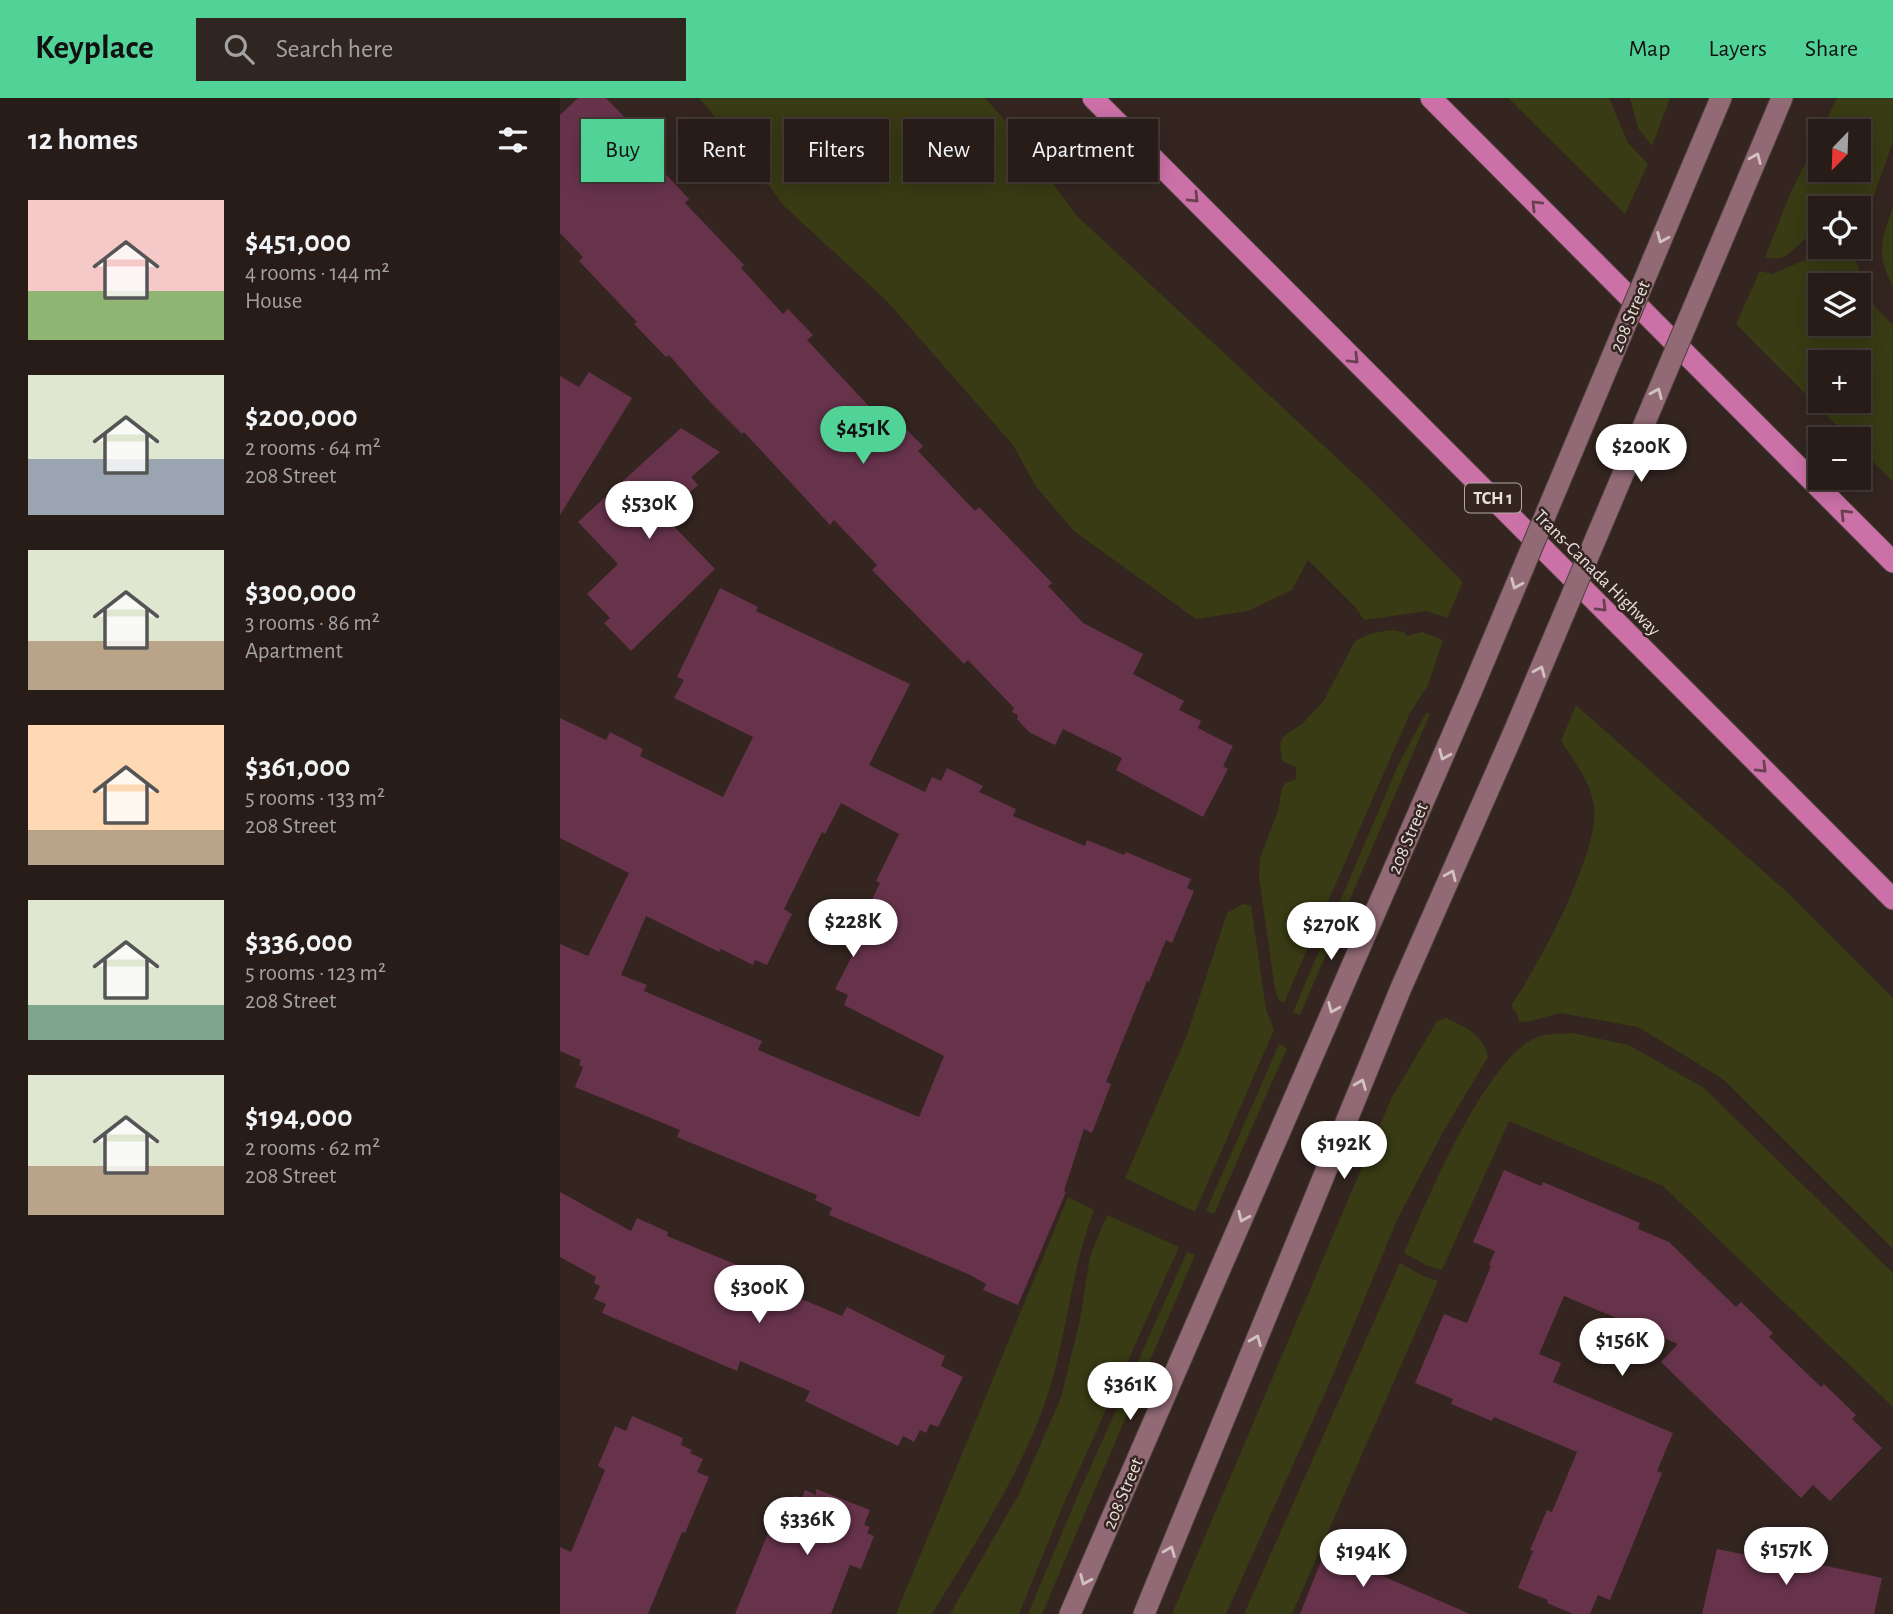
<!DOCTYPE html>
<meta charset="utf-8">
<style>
body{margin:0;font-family:"Alegreya Sans",sans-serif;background:#2f2521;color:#f1f3f6;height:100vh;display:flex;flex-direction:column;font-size:26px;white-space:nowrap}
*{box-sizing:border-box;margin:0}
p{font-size:23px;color:#a4a1a2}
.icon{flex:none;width:38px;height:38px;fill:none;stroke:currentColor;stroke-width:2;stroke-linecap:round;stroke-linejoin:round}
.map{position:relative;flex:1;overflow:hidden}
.sheet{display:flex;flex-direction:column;background:#271c18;width:560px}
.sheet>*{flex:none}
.top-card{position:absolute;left:21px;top:21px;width:665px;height:63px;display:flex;gap:14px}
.needle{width:46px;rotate:203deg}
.tools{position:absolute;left:1248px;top:21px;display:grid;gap:14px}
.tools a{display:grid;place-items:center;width:63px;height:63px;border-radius:0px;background:#271c18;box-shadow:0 4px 18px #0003,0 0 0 2px #433a37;font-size:35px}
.price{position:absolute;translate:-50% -60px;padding:0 16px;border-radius:24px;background:#fff;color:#222;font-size:23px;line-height:46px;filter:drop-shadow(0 2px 4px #0008)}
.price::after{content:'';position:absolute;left:50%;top:42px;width:21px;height:16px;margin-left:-10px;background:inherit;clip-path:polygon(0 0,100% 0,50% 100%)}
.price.selected{background:#51d398;color:#111}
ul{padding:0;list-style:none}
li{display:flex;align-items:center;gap:21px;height:175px;padding:0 28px}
li span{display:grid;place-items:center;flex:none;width:196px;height:140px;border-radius:0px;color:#555}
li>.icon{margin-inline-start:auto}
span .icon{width:84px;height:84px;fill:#fffc;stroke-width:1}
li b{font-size:30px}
h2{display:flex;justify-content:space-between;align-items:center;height:84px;padding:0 28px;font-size:30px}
.tag{padding:0 24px;border-radius:0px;background:#271c18;box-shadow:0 4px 18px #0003,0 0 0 2px #433a37;font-size:24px;line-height:63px}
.tag.selected{background:#51d398;color:#111}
header{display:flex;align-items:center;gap:42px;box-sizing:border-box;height:98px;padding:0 35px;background:#51d398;color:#111}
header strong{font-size:33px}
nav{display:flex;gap:38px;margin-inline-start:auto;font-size:24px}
.search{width:490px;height:63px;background:#2f2521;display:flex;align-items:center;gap:18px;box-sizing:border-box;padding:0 24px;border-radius:0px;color:#a4a1a2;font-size:26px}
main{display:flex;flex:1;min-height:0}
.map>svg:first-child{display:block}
.green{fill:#383b13;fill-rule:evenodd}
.building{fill:#67334b;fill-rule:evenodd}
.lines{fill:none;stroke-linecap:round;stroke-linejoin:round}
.secondary-casing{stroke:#4c403b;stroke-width:23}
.highway-casing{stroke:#4c403b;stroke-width:23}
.secondary{stroke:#926a76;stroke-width:21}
.highway{stroke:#cc71a8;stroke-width:21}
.secondary-bridge-casing{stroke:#4c403b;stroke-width:23;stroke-linecap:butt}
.secondary-bridge{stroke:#926a76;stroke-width:21}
.oneway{stroke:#d3c2c2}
.oneway2{stroke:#694050}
.labels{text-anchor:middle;stroke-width:5;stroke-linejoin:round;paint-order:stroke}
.shield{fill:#342520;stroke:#b3a7a3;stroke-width:2}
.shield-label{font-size:18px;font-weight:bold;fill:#e9dfdb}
.street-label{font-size:19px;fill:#e9dfdb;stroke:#342520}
</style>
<header>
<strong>Keyplace</strong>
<div class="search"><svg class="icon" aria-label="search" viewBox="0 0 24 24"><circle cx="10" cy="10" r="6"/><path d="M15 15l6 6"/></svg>Search here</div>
<nav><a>Map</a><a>Layers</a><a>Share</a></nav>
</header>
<main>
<section class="sheet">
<h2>12 homes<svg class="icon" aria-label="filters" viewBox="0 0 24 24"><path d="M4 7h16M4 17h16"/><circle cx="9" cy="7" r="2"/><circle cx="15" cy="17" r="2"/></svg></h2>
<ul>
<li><span style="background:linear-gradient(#f6c9c9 65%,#8fb573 0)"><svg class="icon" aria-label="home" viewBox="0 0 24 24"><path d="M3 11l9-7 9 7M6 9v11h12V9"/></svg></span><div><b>$451,000</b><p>4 rooms · 144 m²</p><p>House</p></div></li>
<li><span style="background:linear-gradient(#dfe7d0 60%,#9aa5b1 0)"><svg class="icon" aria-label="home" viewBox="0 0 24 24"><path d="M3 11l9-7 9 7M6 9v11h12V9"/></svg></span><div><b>$200,000</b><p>2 rooms · 64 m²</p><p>208 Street</p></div></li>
<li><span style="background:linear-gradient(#dfe7d0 65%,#b9a48a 0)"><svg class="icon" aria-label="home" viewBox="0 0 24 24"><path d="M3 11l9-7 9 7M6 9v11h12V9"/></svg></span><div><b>$300,000</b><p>3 rooms · 86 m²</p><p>Apartment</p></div></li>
<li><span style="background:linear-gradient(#ffd9b3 75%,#b9a48a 0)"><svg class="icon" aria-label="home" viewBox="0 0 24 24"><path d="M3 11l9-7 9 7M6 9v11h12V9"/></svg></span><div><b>$361,000</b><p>5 rooms · 133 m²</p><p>208 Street</p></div></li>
<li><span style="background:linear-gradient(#dfe7d0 75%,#7fa58c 0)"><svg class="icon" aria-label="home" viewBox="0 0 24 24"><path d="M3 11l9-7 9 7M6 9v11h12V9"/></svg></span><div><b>$336,000</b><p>5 rooms · 123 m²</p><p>208 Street</p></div></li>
<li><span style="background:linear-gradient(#dfe7d0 65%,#b9a48a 0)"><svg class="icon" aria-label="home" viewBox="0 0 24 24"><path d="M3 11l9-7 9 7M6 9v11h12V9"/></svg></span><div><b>$194,000</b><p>2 rooms · 62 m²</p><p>208 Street</p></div></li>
</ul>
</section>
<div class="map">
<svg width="1333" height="1516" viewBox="0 0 1333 1516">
<rect width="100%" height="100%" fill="#342520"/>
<path class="green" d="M 139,0 L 425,0 L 456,35 L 517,118 L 809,390 L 903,484 L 887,520 L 867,513 L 804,522 L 796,510 L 748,462 L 732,492 L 688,513 L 636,521 L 514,433 L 477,390 L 453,347 L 326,202 L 224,108 L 174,41 Z
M 948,0 L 1049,0 L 1068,45 L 1088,66 L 1065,116 Z
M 1070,0 L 1110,0 L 1092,48 L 1078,30 Z
M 1277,0 L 1333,0 L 1333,44 L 1310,108 L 1299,127 L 1298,110 L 1260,110 L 1260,133 C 1237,139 1233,167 1205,159 L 1230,96 L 1260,35 L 1260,72 L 1298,72 L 1298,33 L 1261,33 Z
M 1333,109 L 1333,189 C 1316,157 1321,141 1333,109 Z
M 1273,152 L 1290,158 L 1298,166 L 1301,185 L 1317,211 L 1333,227 L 1333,384 L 1299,349 L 1298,341 L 1290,341 L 1176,226 L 1200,173 L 1212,176 L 1259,156 ZM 1260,187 L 1298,187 L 1298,226 L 1260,226 ZM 1260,264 L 1298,264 L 1298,303 L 1260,303 Z
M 830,532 L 844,534 L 847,538 L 862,534 L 883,542 L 868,587 L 850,615 L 724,905 L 718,901 L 715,891 L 699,779 L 700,760 L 718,713 L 722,690 L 726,685 L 736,681 L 736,669 L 722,663 L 720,646 L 723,639 L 743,625 L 763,604 L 795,543 L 809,536 Z
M 1016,607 L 1228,795 L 1333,900 L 1333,1151 L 1163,981 L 1078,929 L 1000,915 L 967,924 L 957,923 L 959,922 L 956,913 L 953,913 L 952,906 C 978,869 1040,754 1034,709 C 1031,684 1014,663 1001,643 Z
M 866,615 L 870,616 L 740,917 L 733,914 L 838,667 Z
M 683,806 L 691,808 L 706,911 L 714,932 L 635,1114 L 565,1080 L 627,937 L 667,815 Z
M 886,920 C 904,928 924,937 928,959 L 883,1034 L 837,1122 L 771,1282 L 666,1516 L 612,1516 L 831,1001 L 877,923 Z
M 1012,935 L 1069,947 L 1144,990 L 1333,1175 L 1333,1309 L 1103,1088 L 949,1023 L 882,1172 L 868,1168 L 844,1155 C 867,1103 924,964 975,940 C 985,935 1001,936 1012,935 Z
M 719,946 L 727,950 L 654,1116 L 646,1113 Z
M 508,1099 L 534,1112 C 511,1172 507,1238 487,1299 C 461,1376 414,1447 372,1516 L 336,1516 Z
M 547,1117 L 619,1149 L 505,1403 L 459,1516 L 390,1516 L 460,1394 L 501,1299 L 520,1222 L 530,1158 Z
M 627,1154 L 635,1157 L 482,1516 L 468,1516 L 517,1399 Z
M 840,1165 L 863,1178 L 878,1183 L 732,1516 L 684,1516 Z"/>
<path class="building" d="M 18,0 L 46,0 L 84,39 L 77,45 L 129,101 L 125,105 L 184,167 L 181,170 L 223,216 L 228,211 L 253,237 L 247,242 L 331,332 L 339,324 L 363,348 L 358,353 L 415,413 L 419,409 L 492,485 L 488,488 L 523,525 L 583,556 L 573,576 L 624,603 L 619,612 L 641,623 L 638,630 L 673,648 L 663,668 L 668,671 L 643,719 L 556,672 L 562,660 L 503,631 L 495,647 L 469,634 L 457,621 L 458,617 L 452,614 L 454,610 L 408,562 L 404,566 L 312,472 L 317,467 L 274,422 L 270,427 L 184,334 L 182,336 L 150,304 L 109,257 L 106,259 L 74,226 L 77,224 L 19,163 L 23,159 L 0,135 L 0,17 Z
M 29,274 L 72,300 L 0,417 L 0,278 L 19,289 Z
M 121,330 L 160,354 L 131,379 L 138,387 L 104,418 L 155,471 L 71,553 L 44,525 L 50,520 L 27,496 L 58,466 L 18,424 Z
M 160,490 L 198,509 L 196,513 L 350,586 L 309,667 L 365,694 L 372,679 L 381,683 L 387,670 L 423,688 L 419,694 L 456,711 L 453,718 L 525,748 L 527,742 L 564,757 L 566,754 L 631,781 L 627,790 L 634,793 L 612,845 L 606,842 L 589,884 L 587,883 L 546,984 L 551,986 L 532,1035 L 524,1031 L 504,1093 L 506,1094 L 458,1207 L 423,1192 L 426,1186 L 408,1176 L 269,1117 L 272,1110 L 255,1102 L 257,1097 L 117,1039 L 120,1032 L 15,989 L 23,969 L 19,967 L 21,962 L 0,953 L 0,846 L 28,858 L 69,775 L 0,740 L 0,620 L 46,642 L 50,634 L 83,651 L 80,658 L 163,699 L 193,639 L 114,600 L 124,582 L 117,579 ZM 281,705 L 339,736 L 316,783 L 320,785 L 301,824 L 308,827 L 275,891 L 288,897 L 284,907 L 384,958 L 359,1019 L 198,952 L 202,943 L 84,893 L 87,887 L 61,877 L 86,818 L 159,854 L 161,851 L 193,867 L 195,862 L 207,867 L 232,816 L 224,811 L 262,734 L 265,736 Z
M 944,1072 L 981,1088 L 983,1084 L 1080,1125 L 1078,1131 L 1109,1144 L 1176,1209 L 1181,1204 L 1213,1235 L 1209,1239 L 1261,1289 L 1264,1286 L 1296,1317 L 1292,1321 L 1322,1350 L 1270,1403 L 1253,1387 L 1241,1400 L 1101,1264 L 1118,1246 L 1004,1198 L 979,1256 L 1001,1265 L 993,1284 L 1113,1335 L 1097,1373 L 1102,1375 L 1050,1502 L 1038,1497 L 1030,1516 L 1013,1516 L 987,1505 L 988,1502 L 958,1490 L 973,1453 L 970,1452 L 987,1412 L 992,1414 L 1017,1354 L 934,1319 L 932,1323 L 891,1306 L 893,1301 L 855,1285 L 884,1216 L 907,1225 L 931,1168 L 929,1167 L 935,1153 L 913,1144 Z
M 0,1094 L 71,1133 L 77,1120 L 108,1134 L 107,1138 L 187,1171 L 189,1167 L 224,1181 L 220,1192 L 282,1218 L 287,1209 L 385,1258 L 381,1268 L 403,1279 L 378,1329 L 370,1326 L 366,1335 L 360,1332 L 354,1344 L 343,1338 L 338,1348 L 245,1303 L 250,1293 L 180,1263 L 177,1273 L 42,1215 L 46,1206 L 34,1201 L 40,1188 L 34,1185 L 36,1179 L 0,1159 Z
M 72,1318 L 123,1340 L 121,1347 L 132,1352 L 130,1355 L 143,1361 L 137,1374 L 149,1379 L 125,1435 L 122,1434 L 88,1516 L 0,1516 L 0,1449 L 11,1454 L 45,1372 L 38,1368 L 55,1328 L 66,1333 Z
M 256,1391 L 310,1412 L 304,1427 L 310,1429 L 307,1435 L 314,1438 L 301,1471 L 290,1467 L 271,1516 L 175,1516 L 219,1408 L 228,1412 L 234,1397 L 242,1400 L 245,1392 L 256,1397 Z
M 771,1438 L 792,1445 L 802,1469 L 910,1516 L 740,1516 Z
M 1157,1451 L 1187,1457 L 1188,1451 L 1322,1480 L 1314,1516 L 1142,1516 Z"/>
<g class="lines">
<g class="secondary-casing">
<path id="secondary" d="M 1128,78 L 1161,0
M 1171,121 L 1222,0
M 510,1516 L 911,594
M 584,1516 L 841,890 L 953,636"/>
</g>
<g class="highway-casing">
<path id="highway" d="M 533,0 L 1333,801
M 871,0 L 1333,464"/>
</g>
<use href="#secondary" class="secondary"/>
<use href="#highway" class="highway"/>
<g class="secondary-bridge-casing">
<path id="secondary-bridge" d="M 911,594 L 1128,78
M 953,636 L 1171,121"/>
</g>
<use href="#secondary-bridge" class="secondary-bridge"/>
</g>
<defs><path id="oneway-chevron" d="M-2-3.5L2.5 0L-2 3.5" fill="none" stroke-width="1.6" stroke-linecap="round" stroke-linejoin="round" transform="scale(1.75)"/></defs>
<g class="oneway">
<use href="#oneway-chevron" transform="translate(1196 60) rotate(-67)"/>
<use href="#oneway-chevron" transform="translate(1102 140) rotate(113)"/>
<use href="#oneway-chevron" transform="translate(1097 295) rotate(-67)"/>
<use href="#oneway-chevron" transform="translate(956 486) rotate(113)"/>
<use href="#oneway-chevron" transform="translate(980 573) rotate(-67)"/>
<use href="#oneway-chevron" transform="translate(884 657) rotate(113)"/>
<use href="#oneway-chevron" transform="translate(891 777) rotate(-66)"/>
<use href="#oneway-chevron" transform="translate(773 910) rotate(113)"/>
<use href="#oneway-chevron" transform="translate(801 986) rotate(-68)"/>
<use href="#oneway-chevron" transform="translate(683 1119) rotate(114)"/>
<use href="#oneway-chevron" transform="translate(696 1242) rotate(-68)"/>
<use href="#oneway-chevron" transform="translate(610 1453) rotate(-68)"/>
<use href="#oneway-chevron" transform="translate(525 1482) rotate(113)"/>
</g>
<g class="oneway2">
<use href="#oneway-chevron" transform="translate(634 100) rotate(45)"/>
<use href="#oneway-chevron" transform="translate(976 107) rotate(-135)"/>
<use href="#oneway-chevron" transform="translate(794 261) rotate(45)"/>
<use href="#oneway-chevron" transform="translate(1285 416) rotate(-135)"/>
<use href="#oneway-chevron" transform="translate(1042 509) rotate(45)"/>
<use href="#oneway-chevron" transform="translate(1202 670) rotate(45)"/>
</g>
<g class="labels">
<rect class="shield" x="905" y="385.5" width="56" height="29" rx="5"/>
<g class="shield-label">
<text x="933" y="406">TCH 1</text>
</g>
<g class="street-label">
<text transform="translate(1069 218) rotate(-67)" y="7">208 Street</text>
<text transform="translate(1038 474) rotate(45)" y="7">Trans-Canada Highway</text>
<text transform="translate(847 740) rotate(-67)" y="7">208 Street</text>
<text transform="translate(562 1395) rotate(-67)" y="7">208 Street</text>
</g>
</g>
</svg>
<div class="tools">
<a><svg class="needle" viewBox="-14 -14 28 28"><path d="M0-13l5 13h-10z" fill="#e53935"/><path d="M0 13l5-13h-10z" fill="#a4a1a2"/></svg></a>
<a><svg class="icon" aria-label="locate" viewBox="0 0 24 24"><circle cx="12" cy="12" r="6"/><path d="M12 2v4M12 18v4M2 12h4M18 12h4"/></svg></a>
<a><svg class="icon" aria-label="layers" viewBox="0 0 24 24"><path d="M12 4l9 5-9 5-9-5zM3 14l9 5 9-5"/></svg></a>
<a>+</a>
<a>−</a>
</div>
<b class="price selected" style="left:303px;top:368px">$451K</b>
<b class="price" style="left:1081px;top:386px">$200K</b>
<b class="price" style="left:89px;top:443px">$530K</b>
<b class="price" style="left:293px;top:861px">$228K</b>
<b class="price" style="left:771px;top:864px">$270K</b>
<b class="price" style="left:784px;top:1083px">$192K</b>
<b class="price" style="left:199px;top:1227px">$300K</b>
<b class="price" style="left:1062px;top:1280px">$156K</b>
<b class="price" style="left:570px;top:1324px">$361K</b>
<b class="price" style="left:247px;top:1459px">$336K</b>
<b class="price" style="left:1226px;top:1489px">$157K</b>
<b class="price" style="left:803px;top:1491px">$194K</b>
<div class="top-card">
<a class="tag selected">Buy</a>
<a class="tag">Rent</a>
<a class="tag">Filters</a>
<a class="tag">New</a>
<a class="tag">Apartment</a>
</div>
</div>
</main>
